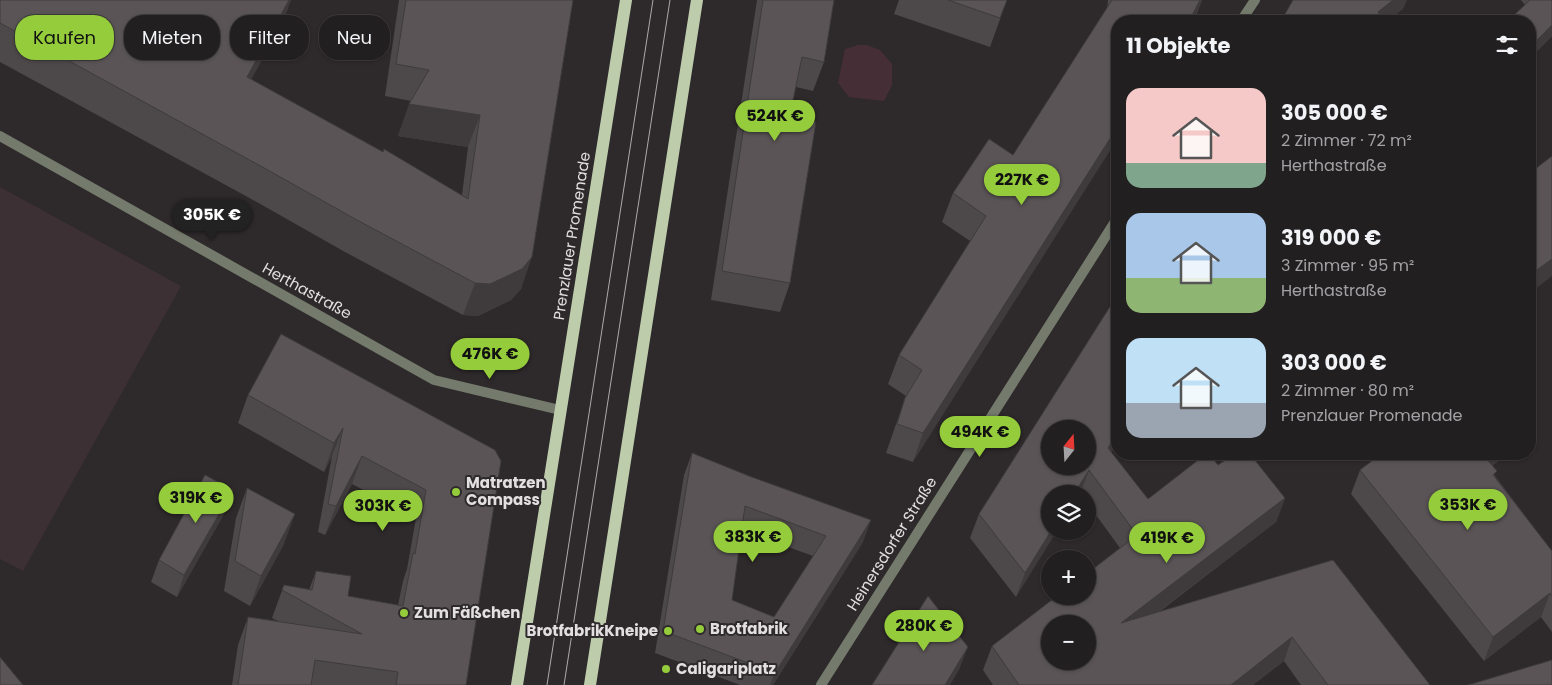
<!DOCTYPE html>
<html lang="de">
<meta charset="utf-8">
<style>
body{margin:0;font-family:Poppins,sans-serif;background:#2a2729;color:#f1f3f6;height:100vh;display:flex;flex-direction:column;font-size:19px;white-space:nowrap}
*{box-sizing:border-box;margin:0}
p{font-size:16px;color:#a2a2a5}
.icon{flex:none;width:28px;height:28px;fill:none;stroke:currentColor;stroke-width:2;stroke-linecap:round;stroke-linejoin:round}
.map{position:relative;flex:1;overflow:hidden}
.side{position:absolute;left:1111px;top:15px;width:425px;height:445px;display:flex;flex-direction:column;background:#221f20;border-radius:20px;box-shadow:0 1px 4px #0004,0 0 0 1px #3f3d3e}
.side>*{flex:none}
.top-card{position:absolute;left:15px;top:15px;width:475px;height:45px;display:flex;gap:10px}
.needle{width:32px;rotate:18deg}
.tools{position:absolute;left:1041px;top:420px;display:grid;gap:10px}
.tools a{display:grid;place-items:center;width:55px;height:55px;border-radius:50%;background:#221f20;box-shadow:0 1px 4px #0004,0 0 0 1px #3f3d3e;font-size:25px}
.price{position:absolute;translate:-50% -42px;padding:0 11px;border-radius:18px;background:#95cc3b;color:#111;font-size:16px;line-height:32px;filter:drop-shadow(0 1px 2px #0008)}
.price::after{content:'';position:absolute;left:50%;top:30px;width:15px;height:11px;margin-left:-8px;background:inherit;clip-path:polygon(0 0,100% 0,50% 100%)}
.price.active{background:#222;color:#fff}
ul{padding:0;list-style:none}
li{display:flex;align-items:center;gap:15px;height:125px;padding:0 15px}
li span{display:grid;place-items:center;flex:none;width:140px;height:100px;border-radius:15px;color:#555}
li>.icon{margin-inline-start:auto}
span .icon{width:60px;height:60px;fill:#fffc;stroke-width:1}
li b{font-size:21px}
h2{display:flex;justify-content:space-between;align-items:center;height:60px;padding:0 15px;font-size:21px}
.pill{padding:0 18px;border-radius:20px;background:#221f20;box-shadow:0 1px 4px #0004,0 0 0 1px #3f3d3e;font-size:18px;line-height:45px}
.pill.active{background:#95cc3b;color:#111}
.map>svg:first-child{display:block}
.built{fill:#3c3034}
.green{fill:#462e36}
.lines{fill:none;stroke-linecap:round;stroke-linejoin:round}
.minor{stroke:#747b6c;stroke-width:10}
.primary{stroke:#bdcdac;stroke-width:12}
.tram{stroke:#aeaaac;stroke-width:1}
.wall{fill:#4d484a;fill-rule:evenodd}
.shaded-wall{fill:#3f3b3c}
.building{fill:#5a5456;stroke:#3f3b3c;fill-rule:evenodd}
.poi-dot{fill:#95cc3b;stroke:#2e292b;stroke-width:2}
.labels{text-anchor:middle;stroke-width:4;stroke-linejoin:round;paint-order:stroke}
.street-label{font-size:15px;fill:#e2dfe0;stroke:#2e292b}
.poi-label{font-size:15px;font-weight:bold;fill:#e2dfe0;stroke:#2e292b;text-anchor:start}
</style>
<div class="map">
<svg width="1552" height="685" viewBox="0 0 1552 685">
<rect width="100%" height="100%" fill="#2e292b"/>
<path class="built" d="M 0,187 L 181,286 L 23,571 L 0,559 Z"/>
<path class="green" d="M 858,45 L 867,45 L 880,50 L 892,64 L 892,85 L 884,101 L 849,97 L 838,83 L 845,49 Z"/>
<g class="lines">
<path class="minor" d="M 1241,21 L 1255,0
M 0,136 L 434,380 L 560,410
M 821,685 L 1118,217"/>
<path class="primary" d="M 517,685 L 626,0
M 590,685 L 697,0"/>
<path class="tram" d="M 547,685 L 653,0
M 564,685 L 670,0"/>
</g>
<path class="wall" d="M 0,0 L 284,20 L 251,79 L 462,195 L 468,147 L 398,136 L 411,101 L 385,96 L 399,0 L 573,0 L 521,289 L 511,300 L 478,316 L 463,315 L 345,252 L 255,201 L 0,62 Z
M 757,0 L 834,0 L 824,62 L 813,91 L 796,87 L 789,119 L 790,283 L 780,312 L 711,300 Z
M 899,0 L 1007,0 L 990,47 L 894,14 Z
M 1108,0 L 1202,0 L 1194,21 L 1118,21 L 913,462 L 886,453 L 895,427 L 906,396 L 888,384 L 899,355 L 970,241 L 942,222 L 953,193 L 1013,155 L 1107,9 Z
M 1521,0 L 1552,0 L 1552,36 L 1530,58 L 1530,21 L 1525,5 Z
M 1118,294 L 1118,442 L 1111,452 L 1148,499 L 1218,465 L 1285,498 L 1276,522 L 1159,612 L 1333,560 L 1430,685 L 1301,685 L 1284,661 L 1253,685 L 993,685 L 983,670 L 992,646 L 1120,548 L 1088,504 L 1088,494 L 1050,494 L 1050,531 L 1016,597 L 970,538 L 979,514 Z
M 248,395 L 495,450 L 466,685 L 232,685 L 238,645 L 248,617 L 278,621 L 272,618 L 284,585 L 309,590 L 316,571 L 348,596 L 398,605 L 403,581 L 407,569 L 416,518 L 352,484 L 325,535 L 318,532 L 332,456 L 324,472 L 238,423 Z
M 692,453 L 863,542 L 773,685 L 740,685 L 655,653 L 684,475 ZM 741,530 L 813,556 L 774,617 L 732,600 Z
M 1381,454 L 1507,454 L 1492,466 L 1495,476 L 1552,551 L 1552,632 L 1541,617 L 1484,661 L 1351,494 L 1360,470 Z
M 247,488 L 284,544 L 250,606 L 224,591 L 236,518 Z
M 233,490 L 225,512 L 177,597 L 151,582 L 159,560 Z"/>
<path class="shaded-wall" d="M 289,0 L 291,0 L 284,20 L 235,109 L 247,77 Z
M 1200,0 L 1202,0 L 1194,21 L 1189,21 Z
M 1393,0 L 1407,0 L 1403,9 L 1388,21 L 1374,21 L 1378,12 Z
M 1552,25 L 1552,36 L 1530,58 L 1530,47 Z
M 409,104 L 480,115 L 468,147 L 398,136 Z
M 1118,126 L 1118,138 L 913,462 L 923,433 Z
M 532,257 L 521,289 L 511,300 L 478,316 L 463,315 L 475,283 Z
M 1552,259 L 1552,276 L 1530,293 L 1530,275 Z
M 343,428 L 332,456 L 324,472 L 334,443 Z
M 1118,432 L 1118,442 L 1099,472 L 1108,448 Z
M 1486,454 L 1507,454 L 1475,480 L 1484,456 Z
M 362,456 L 352,484 L 325,535 L 336,506 Z
M 1089,470 L 1080,494 L 1074,494 Z
M 233,490 L 225,512 L 177,597 L 184,575 Z
M 1285,498 L 1276,522 L 1112,647 L 1121,623 Z
M 295,514 L 284,544 L 250,606 L 261,576 Z
M 871,520 L 863,542 L 773,685 L 770,685 L 775,673 Z
M 1051,531 L 1057,531 L 1016,597 L 1025,573 Z
M 1550,593 L 1541,617 L 1484,661 L 1493,637 Z
M 1292,637 L 1284,661 L 1253,685 L 1231,685 Z
M 968,647 L 959,670 L 950,685 L 945,685 Z"/>
<path class="building" d="M 0,0 L 289,0 L 247,77 L 383,152 L 384,149 L 468,199 L 480,115 L 409,104 L 429,70 L 396,64 L 406,0 L 573,0 L 532,257 L 522,269 L 490,284 L 475,283 L 357,220 L 266,169 L 0,23 Z
M 763,0 L 834,0 L 824,62 L 802,57 L 789,119 L 816,122 L 790,283 L 722,271 Z
M 948,0 L 1007,0 L 1000,18 Z
M 1112,0 L 1200,0 L 1189,21 L 1118,21 L 1118,126 L 923,433 L 897,424 L 905,398 L 922,370 L 899,355 L 986,216 L 953,193 L 989,139 L 1013,155 Z
M 1293,0 L 1393,0 L 1378,12 L 1384,21 L 1281,21 Z
M 1530,0 L 1552,0 L 1552,25 L 1530,47 L 1530,21 L 1508,21 Z
M 1552,156 L 1552,259 L 1530,275 L 1530,173 Z
M 1118,294 L 1118,432 L 1108,448 L 1148,499 L 1206,454 L 1209,454 L 1218,465 L 1234,454 L 1250,454 L 1285,498 L 1121,623 L 1333,560 L 1430,685 L 1328,685 L 1292,637 L 1231,685 L 1019,685 L 992,646 L 1057,596 L 1088,596 L 1088,573 L 1137,535 L 1089,470 L 1074,494 L 1050,494 L 1050,531 L 1051,531 L 1025,573 L 979,514 ZM 1050,429 L 1088,429 L 1088,466 L 1050,466 ZM 1050,624 L 1088,624 L 1088,661 L 1050,661 Z
M 281,334 L 495,450 L 501,461 L 466,685 L 396,685 L 398,672 L 315,660 L 311,685 L 238,685 L 248,617 L 362,634 L 282,590 L 284,585 L 312,590 L 316,571 L 351,576 L 348,596 L 403,606 L 413,553 L 415,554 L 426,490 L 362,456 L 336,506 L 328,504 L 343,428 L 334,443 L 248,395 Z
M 692,453 L 749,476 L 871,520 L 775,673 L 663,631 ZM 745,506 L 826,536 L 774,617 L 732,600 Z
M 1381,454 L 1486,454 L 1484,456 L 1497,471 L 1493,475 L 1552,551 L 1552,596 L 1550,593 L 1493,637 L 1360,470 Z
M 205,475 L 233,490 L 184,575 L 159,560 Z
M 247,488 L 295,514 L 261,576 L 235,561 Z
M 928,596 L 968,647 L 945,685 L 872,685 Z
M 0,657 L 23,685 L 0,685 Z
M 1552,660 L 1552,685 L 1468,685 Z"/>
<g class="poi-dot">
<circle cx="456" cy="492" r="5"/>
<circle cx="404" cy="613" r="5"/>
<circle cx="700" cy="629" r="5"/>
<circle cx="668" cy="631" r="5"/>
<circle cx="666" cy="669" r="5"/>
</g>
<g class="labels">
<g class="street-label">
<text transform="translate(572 236) rotate(-81)" y="5">Prenzlauer Promenade</text>
<text transform="translate(307 291) rotate(29)" y="5">Herthastraße</text>
<text transform="translate(892 544) rotate(-58)" y="5">Heinersdorfer Straße</text>
</g>
<g class="poi-label">
<text x="466" y="488">Matratzen<tspan x="466" dy="17">Compass</tspan></text>
<text x="414" y="618">Zum Fäßchen</text>
<text x="710" y="634">Brotfabrik</text>
<text x="658" y="636" text-anchor="end">BrotfabrikKneipe</text>
<text x="676" y="674">Caligariplatz</text>
</g>
</g>
</svg>
<div class="tools">
<a><svg class="needle" viewBox="-14 -14 28 28"><path d="M0-13l5 13h-10z" fill="#e53935"/><path d="M0 13l5-13h-10z" fill="#a2a2a5"/></svg></a>
<a><svg class="icon" aria-label="layers" viewBox="0 0 24 24"><path d="M12 4l9 5-9 5-9-5zM3 14l9 5 9-5"/></svg></a>
<a>+</a>
<a>−</a>
</div>
<b class="price" style="left:775px;top:142px">524K €</b>
<b class="price" style="left:1022px;top:206px">227K €</b>
<b class="price active" style="left:212px;top:241px">305K €</b>
<b class="price" style="left:490px;top:380px">476K €</b>
<b class="price" style="left:980px;top:458px">494K €</b>
<b class="price" style="left:196px;top:524px">319K €</b>
<b class="price" style="left:1468px;top:531px">353K €</b>
<b class="price" style="left:383px;top:532px">303K €</b>
<b class="price" style="left:753px;top:563px">383K €</b>
<b class="price" style="left:1167px;top:564px">419K €</b>
<b class="price" style="left:924px;top:652px">280K €</b>
<div class="top-card">
<a class="pill active">Kaufen</a>
<a class="pill">Mieten</a>
<a class="pill">Filter</a>
<a class="pill">Neu</a>
</div>
<section class="side">
<h2>11 Objekte<svg class="icon" aria-label="filters" viewBox="0 0 24 24"><path d="M4 7h16M4 17h16"/><circle cx="9" cy="7" r="2"/><circle cx="15" cy="17" r="2"/></svg></h2>
<ul>
<li><span style="background:linear-gradient(#f6c9c9 75%,#7fa58c 0)"><svg class="icon" aria-label="home" viewBox="0 0 24 24"><path d="M3 11l9-7 9 7M6 9v11h12V9"/></svg></span><div><b>305 000 €</b><p>2 Zimmer · 72 m²</p><p>Herthastraße</p></div></li>
<li><span style="background:linear-gradient(#a9c7e8 65%,#8fb573 0)"><svg class="icon" aria-label="home" viewBox="0 0 24 24"><path d="M3 11l9-7 9 7M6 9v11h12V9"/></svg></span><div><b>319 000 €</b><p>3 Zimmer · 95 m²</p><p>Herthastraße</p></div></li>
<li><span style="background:linear-gradient(#bfe0f5 65%,#9aa5b1 0)"><svg class="icon" aria-label="home" viewBox="0 0 24 24"><path d="M3 11l9-7 9 7M6 9v11h12V9"/></svg></span><div><b>303 000 €</b><p>2 Zimmer · 80 m²</p><p>Prenzlauer Promenade</p></div></li>
</ul>
</section>
</div>
